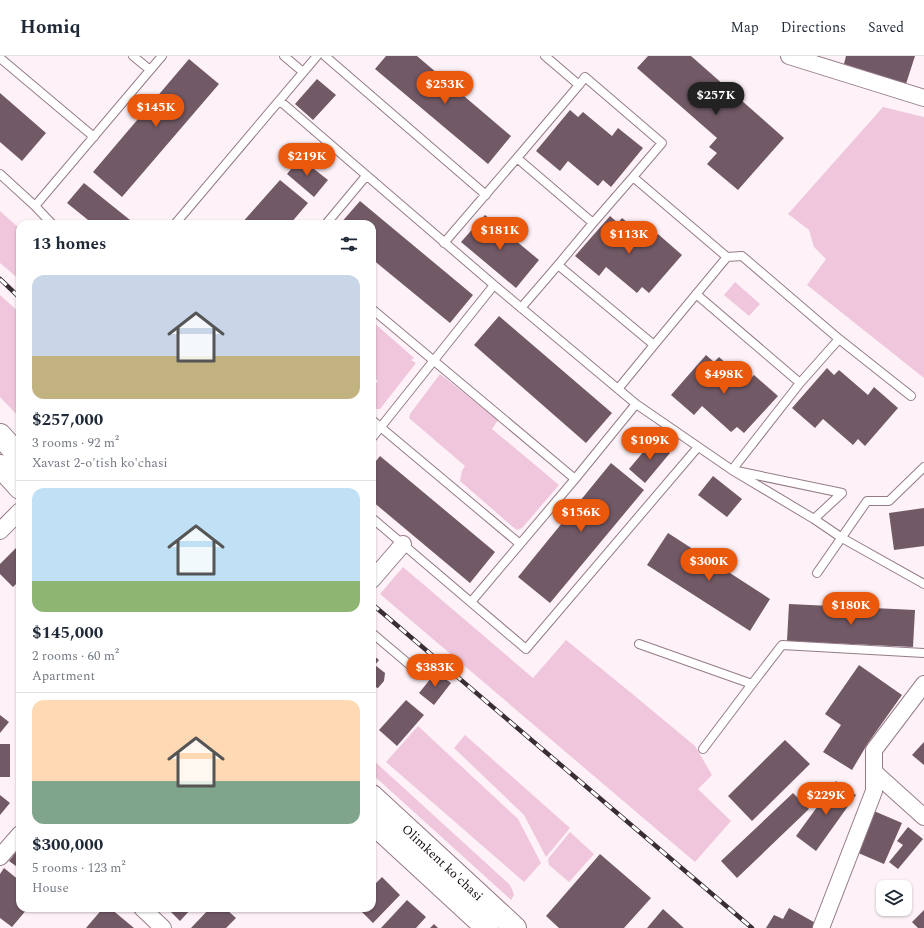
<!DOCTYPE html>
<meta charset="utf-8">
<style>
body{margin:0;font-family:Spectral,serif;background:#f6f6f7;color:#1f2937;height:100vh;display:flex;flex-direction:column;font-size:15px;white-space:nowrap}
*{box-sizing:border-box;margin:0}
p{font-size:13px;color:#747a83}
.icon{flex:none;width:22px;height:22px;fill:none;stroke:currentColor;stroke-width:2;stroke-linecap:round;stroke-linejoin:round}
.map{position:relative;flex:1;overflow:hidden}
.panel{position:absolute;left:16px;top:164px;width:360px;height:692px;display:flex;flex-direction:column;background:#fff;border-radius:12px;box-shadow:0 1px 3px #0004}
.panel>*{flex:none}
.buttons{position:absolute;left:876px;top:824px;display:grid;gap:8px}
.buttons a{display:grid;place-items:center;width:36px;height:36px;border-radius:8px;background:#fff;box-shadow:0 1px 3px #0004;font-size:20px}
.price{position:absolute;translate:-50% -34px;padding:0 9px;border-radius:14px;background:#ea580c;color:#fff;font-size:13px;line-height:26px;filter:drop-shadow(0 1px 2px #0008)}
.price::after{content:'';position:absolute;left:50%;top:24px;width:12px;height:9px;margin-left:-6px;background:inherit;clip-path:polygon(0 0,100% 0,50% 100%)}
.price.active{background:#222;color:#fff}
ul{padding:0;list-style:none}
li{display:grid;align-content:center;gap:8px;height:212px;padding:0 16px}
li+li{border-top:1px solid #e0e1e3}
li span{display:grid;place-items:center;height:124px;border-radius:12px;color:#555}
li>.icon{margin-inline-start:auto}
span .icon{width:72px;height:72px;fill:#fffc;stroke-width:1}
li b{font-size:17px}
h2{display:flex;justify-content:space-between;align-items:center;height:48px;padding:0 16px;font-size:17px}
header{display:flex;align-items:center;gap:24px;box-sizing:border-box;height:56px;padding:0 20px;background:#fff;border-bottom:1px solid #e0e1e3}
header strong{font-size:19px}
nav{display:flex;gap:22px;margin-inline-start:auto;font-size:14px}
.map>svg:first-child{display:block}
.green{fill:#efc6db}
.building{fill:#715965}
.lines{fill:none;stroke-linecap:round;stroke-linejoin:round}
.service-casing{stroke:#957b88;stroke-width:10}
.minor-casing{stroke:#957b88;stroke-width:18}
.secondary-casing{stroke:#957b88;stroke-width:24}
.service{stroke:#fff;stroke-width:8}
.minor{stroke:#fff;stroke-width:16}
.secondary{stroke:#fff;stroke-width:22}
.rail-casing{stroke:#382e33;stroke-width:4.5}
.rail{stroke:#fff;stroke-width:3;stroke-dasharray:9;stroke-linecap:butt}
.labels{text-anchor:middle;stroke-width:3;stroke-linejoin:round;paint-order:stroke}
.street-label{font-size:13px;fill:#140b10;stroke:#fff}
</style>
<header>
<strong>Homiq</strong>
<nav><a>Map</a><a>Directions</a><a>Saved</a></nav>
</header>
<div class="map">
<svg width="924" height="872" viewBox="0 0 924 872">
<rect width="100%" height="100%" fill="#fef2f8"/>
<path class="green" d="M 883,51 L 924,61 L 924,322 L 807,229 L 826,203 L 814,191 L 809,174 L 788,158 Z
M 0,155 L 20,173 L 20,224 L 0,207 Z
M 735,226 L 760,248 L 749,260 L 724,239 Z
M 0,239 L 20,257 L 20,362 L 0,341 Z
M 372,265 L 414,302 L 411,304 L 416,307 L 380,353 L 374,353 L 372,351 L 372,331 L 378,325 L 372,320 Z
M 440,318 L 498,364 L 492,373 L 559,429 L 522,472 L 517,474 L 513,471 L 460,425 L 462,415 L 465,410 L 409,362 L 410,358 Z
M 403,511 L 533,622 L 566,584 L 630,636 L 695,690 L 712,719 L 698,733 L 731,765 L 695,806 L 380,538 Z
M 418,670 L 518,763 L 541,807 L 524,826 L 386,706 Z
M 465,679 L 570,772 L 546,801 L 524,759 L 454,692 Z
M 372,703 L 509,828 L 512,833 L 514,839 L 511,844 L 372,718 Z
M 570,776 L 594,798 L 569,826 L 549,809 L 548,803 Z"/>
<path class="building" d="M 386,0 L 417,0 L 511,80 L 488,108 L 375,13 Z
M 648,0 L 691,0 L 784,82 L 738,134 L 707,108 L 717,97 L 709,91 L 717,82 L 637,12 Z
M 846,0 L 915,0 L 906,28 L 844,8 Z
M 189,3 L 219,28 L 122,141 L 93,116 Z
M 317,23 L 336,39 L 313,64 L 295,48 Z
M 0,37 L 46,77 L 22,105 L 0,86 Z
M 570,54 L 578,61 L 583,56 L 612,80 L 618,72 L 643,92 L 611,131 L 603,124 L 598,130 L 568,105 L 560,115 L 536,95 Z
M 300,102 L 328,124 L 314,141 L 287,118 Z
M 280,124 L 308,147 L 290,168 L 241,168 Z
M 84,127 L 135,168 L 93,168 L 67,147 Z
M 360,145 L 473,239 L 450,267 L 372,203 L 372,168 L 340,168 Z
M 485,159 L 539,204 L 516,232 L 461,186 Z
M 610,160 L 618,167 L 622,162 L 651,186 L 658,178 L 682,199 L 649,237 L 642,231 L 637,237 L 606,211 L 599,220 L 575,200 Z
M 499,260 L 612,357 L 586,387 L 474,289 Z
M 706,299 L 714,306 L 719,301 L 747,326 L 754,319 L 778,340 L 744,377 L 737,371 L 731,376 L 702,350 L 694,359 L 671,339 Z
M 827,312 L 834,319 L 839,314 L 868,339 L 874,331 L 898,352 L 865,390 L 858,383 L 853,389 L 823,363 L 815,372 L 792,352 Z
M 654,383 L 670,397 L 645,427 L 629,413 Z
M 380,400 L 495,496 L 470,527 L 372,445 L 372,410 Z
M 611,407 L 644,434 L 550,547 L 518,521 Z
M 713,420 L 742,443 L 727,461 L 698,439 Z
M 924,452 L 924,490 L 894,494 L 889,457 Z
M 668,477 L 770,543 L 750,575 L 647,509 Z
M 20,488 L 20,524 L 13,531 L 0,518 L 0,508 Z
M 789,548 L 915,554 L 913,591 L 787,585 Z
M 372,598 L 379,604 L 375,609 L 385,617 L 384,625 L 378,632 L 375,631 L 372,634 Z
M 859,609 L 902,639 L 868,687 L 852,714 L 823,696 L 841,669 L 825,658 Z
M 436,616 L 451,627 L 434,649 L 419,637 Z
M 406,644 L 424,659 L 397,690 L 379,674 Z
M 0,659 L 9,666 L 0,677 Z
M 785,684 L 810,708 L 752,765 L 728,740 Z
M 924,686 L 924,709 L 912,699 Z
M 0,688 L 10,688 L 10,721 L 0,721 Z
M 836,725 L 856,739 L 816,795 L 796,780 Z
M 793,737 L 809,753 L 737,822 L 721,805 Z
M 0,739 L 10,747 L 0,759 Z
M 874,755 L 902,767 L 884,808 L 856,796 Z
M 908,771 L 923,783 L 898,813 L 889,806 L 903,789 L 897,785 Z
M 20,791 L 20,813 L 9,805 Z
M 600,798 L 651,842 L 624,872 L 559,872 L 546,860 Z
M 4,812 L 20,825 L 20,852 L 28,852 L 12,871 L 0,862 L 0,818 Z
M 382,821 L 400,839 L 373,867 L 358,852 L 372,852 L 372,831 Z
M 407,844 L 426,861 L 416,872 L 381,872 Z
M 103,852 L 110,852 L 134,872 L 86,872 Z
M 167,852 L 192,852 L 180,865 Z
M 210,852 L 225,852 L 236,862 L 226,872 L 191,872 Z
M 789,852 L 819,869 L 818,872 L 766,872 L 774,859 L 783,863 Z
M 663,853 L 684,872 L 647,872 Z
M 924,854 L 924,872 L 918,872 L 912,866 Z
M 434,868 L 438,872 L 430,872 Z"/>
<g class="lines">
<g class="service-casing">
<path id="service" d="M 133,0 L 150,14
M 284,0 L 303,16
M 325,0 L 486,139
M 545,0 L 579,29 L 517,102 L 593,167 L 558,209 L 654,289 L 618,333
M 0,2 L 94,81
M 579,29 L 585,21 L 662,87 L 633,121 L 727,201 L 654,289
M 280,45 L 494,229 L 372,382
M 0,118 L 35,150
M 593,167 L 633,121
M 52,168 L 35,150 L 162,0
M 175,168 L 317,0
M 326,168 L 366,120
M 444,187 L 517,102
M 494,229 L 636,348 L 575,423
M 696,238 L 800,327 L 839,283 L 742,200 L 727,201
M 521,252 L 558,209
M 372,253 L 575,423 L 471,546
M 839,283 L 911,340
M 636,348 L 732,414 L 814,463 L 842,437 L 732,414
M 372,364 L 520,488
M 732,414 L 800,327
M 372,462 L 526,593 L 698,391
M 814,463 L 842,482 L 924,528
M 817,517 L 867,445 L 889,445 L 924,411
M 372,577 L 411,610
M 639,588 L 752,628 L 782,589 L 924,597
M 703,693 L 752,628"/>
</g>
<g class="minor-casing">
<path id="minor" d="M 789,0 L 924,42
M 0,475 L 20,455
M 372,524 L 403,488
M 874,716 L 924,761
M 0,801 L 20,778
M 142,852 L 163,872
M 821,872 L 874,735 L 874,694 L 924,628"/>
</g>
<g class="secondary-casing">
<path id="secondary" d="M 0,379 L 20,401
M 0,410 L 20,432
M 372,740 L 515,872
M 372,766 L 487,872"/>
</g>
<use href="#service" class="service"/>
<use href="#minor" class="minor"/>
<use href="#secondary" class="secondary"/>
<g class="rail-casing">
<path id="rail" d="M 0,223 L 20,242
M 372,548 L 752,872"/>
</g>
<use href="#rail" class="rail"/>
</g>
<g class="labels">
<g class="street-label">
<text transform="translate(443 806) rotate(43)" y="5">Olimkent ko'chasi</text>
</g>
</g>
</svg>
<div class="buttons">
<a><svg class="icon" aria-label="layers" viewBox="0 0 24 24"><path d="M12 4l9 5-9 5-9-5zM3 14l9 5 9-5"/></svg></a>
</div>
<b class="price" style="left:445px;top:49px">$253K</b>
<b class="price active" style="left:716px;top:60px">$257K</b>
<b class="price" style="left:156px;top:72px">$145K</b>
<b class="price" style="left:307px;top:121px">$219K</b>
<b class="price" style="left:500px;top:195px">$181K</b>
<b class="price" style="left:629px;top:199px">$113K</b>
<b class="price" style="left:724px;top:339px">$498K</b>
<b class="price" style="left:650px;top:405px">$109K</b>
<b class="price" style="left:581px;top:477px">$156K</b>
<b class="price" style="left:709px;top:526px">$300K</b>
<b class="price" style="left:851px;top:570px">$180K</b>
<b class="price" style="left:435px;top:632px">$383K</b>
<b class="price" style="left:826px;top:760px">$229K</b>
<section class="panel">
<h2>13 homes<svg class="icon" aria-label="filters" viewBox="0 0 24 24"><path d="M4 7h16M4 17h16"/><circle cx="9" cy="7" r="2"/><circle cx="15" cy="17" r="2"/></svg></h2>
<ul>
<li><span style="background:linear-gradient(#c9d6e8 65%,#c2b280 0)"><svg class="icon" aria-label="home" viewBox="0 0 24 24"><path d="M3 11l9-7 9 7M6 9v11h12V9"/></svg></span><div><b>$257,000</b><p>3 rooms · 92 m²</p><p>Xavast 2-o'tish ko'chasi</p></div></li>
<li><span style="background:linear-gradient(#bfe0f5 75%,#8fb573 0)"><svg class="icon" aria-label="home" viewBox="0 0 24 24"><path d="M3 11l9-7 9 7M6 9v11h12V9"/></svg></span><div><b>$145,000</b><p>2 rooms · 60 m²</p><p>Apartment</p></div></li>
<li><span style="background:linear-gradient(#ffd9b3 65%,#7fa58c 0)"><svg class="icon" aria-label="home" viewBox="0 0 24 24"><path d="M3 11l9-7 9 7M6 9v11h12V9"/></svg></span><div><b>$300,000</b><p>5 rooms · 123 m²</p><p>House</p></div></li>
</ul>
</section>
</div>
